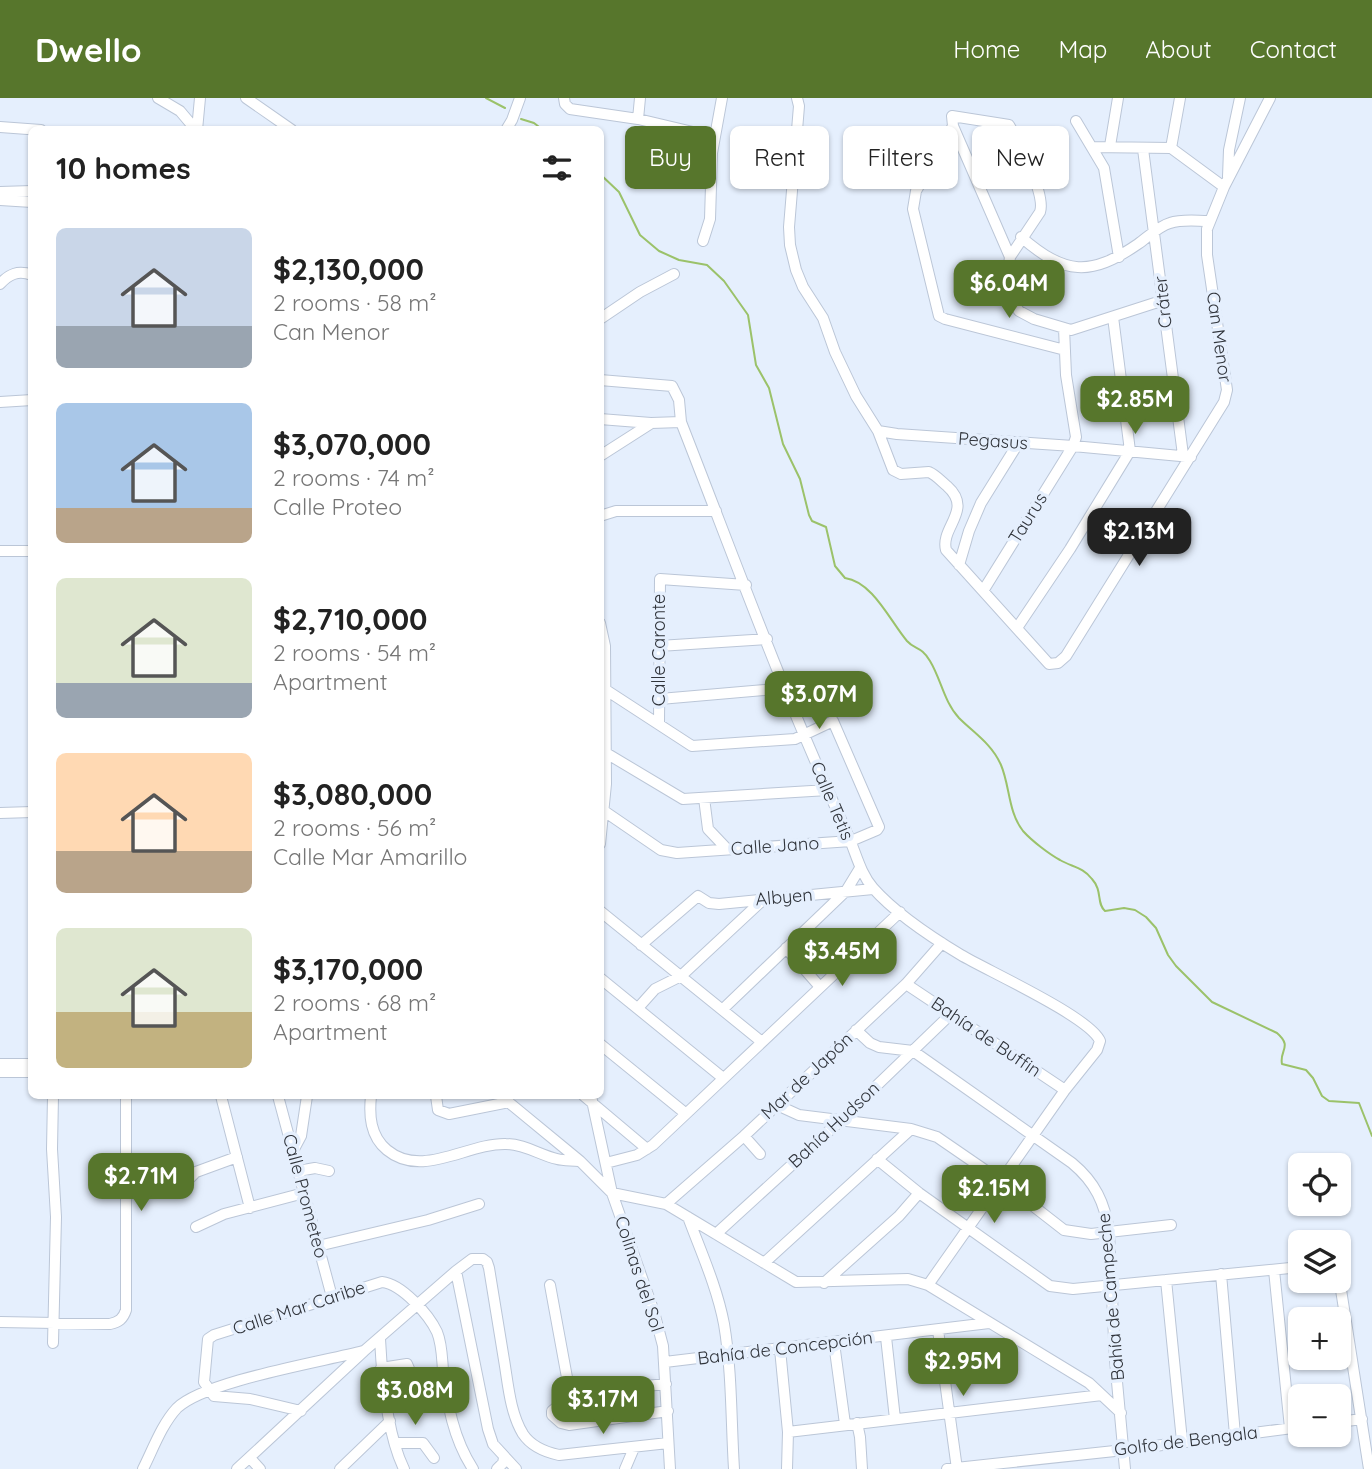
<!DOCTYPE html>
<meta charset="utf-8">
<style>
body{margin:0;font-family:Quicksand,sans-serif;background:#f2f2f2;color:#222;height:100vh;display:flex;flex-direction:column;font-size:26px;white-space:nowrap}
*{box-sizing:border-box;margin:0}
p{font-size:23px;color:#767676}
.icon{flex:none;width:38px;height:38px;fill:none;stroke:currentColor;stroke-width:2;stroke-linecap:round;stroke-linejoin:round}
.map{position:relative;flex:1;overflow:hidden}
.drawer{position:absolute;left:28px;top:28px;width:576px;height:973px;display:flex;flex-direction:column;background:#fff;border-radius:10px;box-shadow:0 2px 5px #0004}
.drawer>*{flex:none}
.hud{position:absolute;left:625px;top:28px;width:642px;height:63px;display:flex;gap:14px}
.controls{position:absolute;left:1288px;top:1055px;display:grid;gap:14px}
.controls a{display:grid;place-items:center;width:63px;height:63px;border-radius:10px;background:#fff;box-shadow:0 2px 5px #0004;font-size:35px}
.price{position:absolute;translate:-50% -60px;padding:0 16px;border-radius:14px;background:#57762c;color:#fff;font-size:23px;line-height:46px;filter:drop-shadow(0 2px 4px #0008)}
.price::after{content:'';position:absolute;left:50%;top:42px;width:21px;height:16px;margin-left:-10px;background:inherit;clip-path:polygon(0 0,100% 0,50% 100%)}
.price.selected{background:#222;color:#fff}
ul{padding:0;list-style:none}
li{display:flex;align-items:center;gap:21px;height:175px;padding:0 28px}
li span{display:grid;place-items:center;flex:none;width:196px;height:140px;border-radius:10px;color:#555}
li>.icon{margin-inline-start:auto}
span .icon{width:84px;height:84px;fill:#fffc;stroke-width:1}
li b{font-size:30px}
h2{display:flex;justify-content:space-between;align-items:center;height:84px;padding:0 28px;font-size:30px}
.tag{padding:0 24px;border-radius:10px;background:#fff;box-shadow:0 2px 5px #0004;font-size:24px;line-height:63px}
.tag.selected{background:#57762c;color:#fff}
header{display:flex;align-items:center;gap:42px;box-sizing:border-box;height:98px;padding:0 35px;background:#57762c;color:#fff}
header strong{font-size:33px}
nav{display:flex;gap:38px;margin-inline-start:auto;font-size:24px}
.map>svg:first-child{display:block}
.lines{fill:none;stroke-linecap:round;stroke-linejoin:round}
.stream{stroke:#9bc26a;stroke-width:2}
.minor-casing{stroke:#bbc6d7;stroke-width:12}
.minor{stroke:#fff;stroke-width:10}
.labels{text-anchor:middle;stroke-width:7;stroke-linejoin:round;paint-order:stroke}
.street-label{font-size:18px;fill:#30343b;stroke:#e5effd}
</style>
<header>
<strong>Dwello</strong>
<nav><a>Home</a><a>Map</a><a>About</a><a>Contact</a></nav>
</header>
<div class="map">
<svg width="1372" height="1371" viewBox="0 0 1372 1371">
<rect width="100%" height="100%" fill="#e5effd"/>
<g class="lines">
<path class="stream" d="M 486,0 L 505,10
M 521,21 L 534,25 L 543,32
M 600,76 L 619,94 L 640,137 L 659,153 L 679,162 L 707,167 L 724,183 L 748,217 L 756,267 L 769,290 L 783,346 L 800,381 L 809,417 L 812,423 L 826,429 L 835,468 L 845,480 C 873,484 890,523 907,543 C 915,552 921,548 930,563 C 941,581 944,604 959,620 C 974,635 992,646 1001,667 C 1010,688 1008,714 1023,733 C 1032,743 1049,756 1060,762 C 1072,769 1083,769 1092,781 C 1103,793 1096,805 1105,813 L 1124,810 L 1135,812 L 1146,819 L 1156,830 L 1168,857 L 1176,868 L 1212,904 L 1277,935 C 1293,949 1279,952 1282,966 L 1306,972 L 1313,980 L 1322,998 L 1329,1003 L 1359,1005 L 1372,1038"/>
<g class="minor-casing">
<path id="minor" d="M 158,0 L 180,13 L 196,32
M 246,0 L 292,32
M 564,0 L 565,6 L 570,11 L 638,21 L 714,39
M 797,0 L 799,8 L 789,129 L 790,147 L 796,172 L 803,189 L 823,220 L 835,254 L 856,298 L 878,333 L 893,372 L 901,376 L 929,374 C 936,377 941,383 947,388 C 974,412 940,429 946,452 L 1049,566 L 1058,565 L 1066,558 L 1224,304 L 1227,292 L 1207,157 L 1207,131 L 1224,89 L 1270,0
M 638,21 L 640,0
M 1076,23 L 1104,70 L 1119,159
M 953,28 L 916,93 L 913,111 L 939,218 L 945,221 L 1065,252
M 0,29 L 41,32
M 197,32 L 200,0
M 506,32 L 512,22 L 520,0
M 1110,48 L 1118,0
M 1092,49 L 1171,50 L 1224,89
M 1171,50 L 1180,0
M 1143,51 L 1183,357
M 1228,79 L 1229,52 L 1240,0
M 0,94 L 32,93
M 0,102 L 32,104
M 1021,139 C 1065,177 1090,179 1138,146 C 1148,139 1159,128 1170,125 C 1182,121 1196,123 1208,123
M 703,143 L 710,121 L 712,55 L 722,0
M 1010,159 L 1040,114 C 1046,97 1019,44 1009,27 L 952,18 L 953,28 L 1010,159 L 1006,189 L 1008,198 L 1019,213 L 1034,221 L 1071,232 L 1161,203
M 0,186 C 9,176 18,172 32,177
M 600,221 L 640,194 L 674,176
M 600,282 L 672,288 L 679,302 L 681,324 C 730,449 776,576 831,699 C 837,713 844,728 850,742 C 857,759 861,776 873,790 C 896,816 931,839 961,857 C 988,873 1090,919 1100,943 L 1097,952 L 1065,992 L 928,1187
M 0,304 L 32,302
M 600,321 L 651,325 L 681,324
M 878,333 L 897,336 L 1073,348 L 1191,359
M 600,358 L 650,326
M 600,418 L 616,413 L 716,413
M 0,453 L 32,453
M 959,467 L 969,433 L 981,405 L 1019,344
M 983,493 L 1073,348 L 1076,339 L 1066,277 L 1064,230
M 600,525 L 605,548 L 606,686 L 600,746
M 1017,530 L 1070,451 L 1130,353 L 1113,219
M 659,548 L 767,541
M 660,601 L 787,590
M 659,626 L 660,481 L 746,487
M 606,655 L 683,701 L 828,692
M 704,700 L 708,731 L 727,751
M 604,713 L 661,752 L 677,755 L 851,743 L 877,732 L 879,729 L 833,623 L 795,641 L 692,648 L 606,592
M 0,715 L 32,714
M 600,813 L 762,944
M 641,847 L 698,798 L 709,805 L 719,806 L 873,791
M 786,850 L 820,889
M 600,880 L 723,980
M 906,886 L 1065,992
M 638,910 L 655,891 L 681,878 L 765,800
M 723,911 L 846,793 L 860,770
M 856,932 L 870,945 L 879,949 L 913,953 L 1072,1065 C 1095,1084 1105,1105 1109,1134 L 1115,1262 L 1125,1371
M 600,946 L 685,1015
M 0,966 L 32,966
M 0,974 L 32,974
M 53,998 L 52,1051 L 56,1119 L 53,1245
M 221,998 L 250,1110
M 278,998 L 332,1199
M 371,998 C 369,1017 370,1038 387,1052 C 422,1081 467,1045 506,1046 C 524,1046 540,1057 557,1061 C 564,1063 572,1062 579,1063
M 436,998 L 438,1012 L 449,1016 L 509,1004
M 501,998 L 580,1063 L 612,1095 L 666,1106 L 796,1184 L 908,1181 L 928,1187 L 1089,1285 L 1121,1315
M 584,998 L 647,1051
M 591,998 L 612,1095 L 654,1214 L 663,1248 L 670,1371
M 777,1007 L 799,1017 L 911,1031 L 937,1039 L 1001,1083 L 1064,1132 L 1091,1136 L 1171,1127
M 744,1038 L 760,1056
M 293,1053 L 301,1038 L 307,998
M 877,1061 L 919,1095 L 1050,1188 L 1073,1191 L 1300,1169
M 606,1065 L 637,1057 L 653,1047 L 900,814
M 298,1073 L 315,1070 L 329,1073
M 190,1080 L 196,1074 L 237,1059
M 666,1106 L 744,1038 L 906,886 L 942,845
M 688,1119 C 701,1154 717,1189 724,1226 C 732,1273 731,1323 734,1371
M 196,1129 L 224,1116 L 304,1095
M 716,1136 L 841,1022 L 951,916
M 318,1148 L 428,1122 L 479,1106
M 764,1165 L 911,1031
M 1274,1172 L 1290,1330
M 456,1173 L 488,1331 L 493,1346 L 516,1371
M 1221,1176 L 1235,1337
M 1339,1179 L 1369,1371
M 1166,1182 L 1182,1343
M 824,1185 L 899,1118 L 919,1095
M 550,1187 L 568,1285 L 575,1295
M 0,1224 L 110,1226 C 119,1224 123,1221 126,1212 L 126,998
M 938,1232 L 957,1371
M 886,1239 L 895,1321
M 380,1241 C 382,1280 387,1336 404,1371
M 834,1245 L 845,1326
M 780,1251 L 788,1334 L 787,1371
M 665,1264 L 989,1225
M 381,1270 L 407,1266 L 413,1280 L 419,1285 L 444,1282
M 666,1286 L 575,1295 L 552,1313 L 552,1317 L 561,1325 L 569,1327 L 668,1313
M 301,1313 L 250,1301 L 214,1298 L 204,1284 L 208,1241 L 214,1237 L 382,1184 C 402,1186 429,1217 437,1234 C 442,1246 442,1260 443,1272 C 448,1308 453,1340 473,1371
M 1339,1324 L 1362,1321
M 857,1325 L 860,1339 L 862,1371
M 788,1334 L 1102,1297
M 395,1345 L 423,1345 L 434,1360
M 250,1360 L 260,1371
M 143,1371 C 153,1351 162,1326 177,1310 C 205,1283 321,1264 363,1253
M 237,1371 L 364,1253 L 456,1173 L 472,1161 L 483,1161 L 487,1164 L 489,1170 C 494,1201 499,1231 504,1262 C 508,1285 510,1315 523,1336 C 531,1348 545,1354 559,1357 L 668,1345
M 340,1371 L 390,1323
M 497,1371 L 503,1365 L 504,1360
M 625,1371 L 634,1350
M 947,1371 L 1124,1352 L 1300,1329"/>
</g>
<use href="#minor" class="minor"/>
</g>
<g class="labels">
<g class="street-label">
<text transform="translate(1163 204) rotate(-96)" y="6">Cráter</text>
<text transform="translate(1219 239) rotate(82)" y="6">Can Menor</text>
<text transform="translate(993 343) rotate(4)" y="6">Pegasus</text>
<text transform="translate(1028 420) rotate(-58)" y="6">Taurus</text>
<text transform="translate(659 552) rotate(-90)" y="6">Calle Caronte</text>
<text transform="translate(832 703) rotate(67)" y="6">Calle Tetis</text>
<text transform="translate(775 748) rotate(-4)" y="6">Calle Jano</text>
<text transform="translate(784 799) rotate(-5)" y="6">Albyen</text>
<text transform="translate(986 939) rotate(34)" y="6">Bahía de Buffin</text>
<text transform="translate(807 978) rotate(-43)" y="6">Mar de Japón</text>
<text transform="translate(834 1027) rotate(-43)" y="6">Bahía Hudson</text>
<text transform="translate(305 1098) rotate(75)" y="6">Calle Prometeo</text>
<text transform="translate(639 1176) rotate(72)" y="6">Colinas del Sol</text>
<text transform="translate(1111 1199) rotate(-95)" y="6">Bahía de Campeche</text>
<text transform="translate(299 1210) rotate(-18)" y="6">Calle Mar Caribe</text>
<text transform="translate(785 1250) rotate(-7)" y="6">Bahía de Concepción</text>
<text transform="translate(1186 1343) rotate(-7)" y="6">Golfo de Bengala</text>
</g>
</g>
</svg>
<div class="controls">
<a><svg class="icon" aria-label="locate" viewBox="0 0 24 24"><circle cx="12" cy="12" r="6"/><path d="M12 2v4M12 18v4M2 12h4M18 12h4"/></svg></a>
<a><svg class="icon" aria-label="layers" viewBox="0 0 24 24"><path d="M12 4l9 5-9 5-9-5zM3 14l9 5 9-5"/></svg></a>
<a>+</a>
<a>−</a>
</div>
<b class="price" style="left:1009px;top:222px">$6.04M</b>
<b class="price" style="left:1135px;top:338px">$2.85M</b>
<b class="price selected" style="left:1139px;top:470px">$2.13M</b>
<b class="price" style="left:819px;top:633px">$3.07M</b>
<b class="price" style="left:842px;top:890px">$3.45M</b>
<b class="price" style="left:141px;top:1115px">$2.71M</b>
<b class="price" style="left:994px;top:1127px">$2.15M</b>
<b class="price" style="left:963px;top:1300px">$2.95M</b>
<b class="price" style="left:415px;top:1329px">$3.08M</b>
<b class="price" style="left:603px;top:1338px">$3.17M</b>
<div class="hud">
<a class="tag selected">Buy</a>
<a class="tag">Rent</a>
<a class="tag">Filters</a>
<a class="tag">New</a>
</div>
<section class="drawer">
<h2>10 homes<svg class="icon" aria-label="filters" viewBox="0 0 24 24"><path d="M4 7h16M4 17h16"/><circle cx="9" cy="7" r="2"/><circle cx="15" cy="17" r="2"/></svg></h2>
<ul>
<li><span style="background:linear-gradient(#c9d6e8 70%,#9aa5b1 0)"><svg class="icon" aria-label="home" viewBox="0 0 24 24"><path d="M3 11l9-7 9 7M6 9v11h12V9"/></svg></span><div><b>$2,130,000</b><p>2 rooms · 58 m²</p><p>Can Menor</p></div></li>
<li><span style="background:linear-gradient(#a9c7e8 75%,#b9a48a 0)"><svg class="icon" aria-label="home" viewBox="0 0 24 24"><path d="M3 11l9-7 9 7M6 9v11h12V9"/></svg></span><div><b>$3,070,000</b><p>2 rooms · 74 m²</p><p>Calle Proteo</p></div></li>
<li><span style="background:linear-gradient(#dfe7d0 75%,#9aa5b1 0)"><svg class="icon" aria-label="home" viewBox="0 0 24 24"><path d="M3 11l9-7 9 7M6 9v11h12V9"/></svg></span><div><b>$2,710,000</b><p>2 rooms · 54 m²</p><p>Apartment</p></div></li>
<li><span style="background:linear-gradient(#ffd9b3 70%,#b9a48a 0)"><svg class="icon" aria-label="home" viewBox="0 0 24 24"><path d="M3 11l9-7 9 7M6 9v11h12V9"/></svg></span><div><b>$3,080,000</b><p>2 rooms · 56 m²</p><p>Calle Mar Amarillo</p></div></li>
<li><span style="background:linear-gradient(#dfe7d0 60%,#c2b280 0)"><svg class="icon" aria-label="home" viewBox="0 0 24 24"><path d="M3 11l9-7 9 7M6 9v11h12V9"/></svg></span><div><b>$3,170,000</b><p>2 rooms · 68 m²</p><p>Apartment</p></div></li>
</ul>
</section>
</div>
